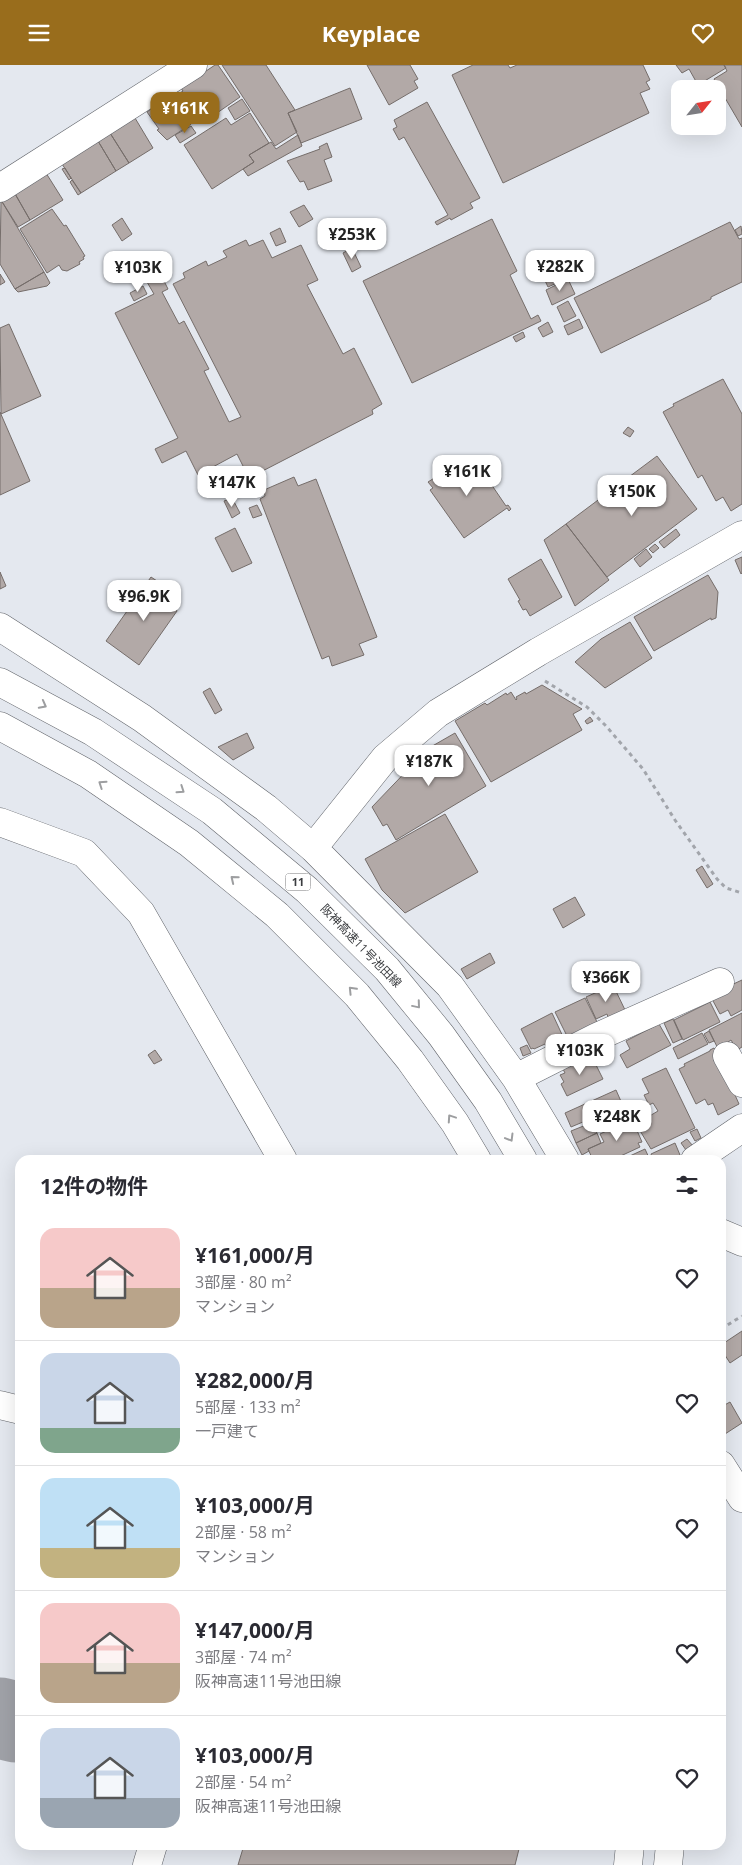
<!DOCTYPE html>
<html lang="ja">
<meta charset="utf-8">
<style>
body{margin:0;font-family:"Open Sans","Noto Sans JP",sans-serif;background:#f2f2f3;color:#2b2b33;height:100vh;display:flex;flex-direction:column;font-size:19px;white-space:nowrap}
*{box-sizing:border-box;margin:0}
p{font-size:16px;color:#7c7c81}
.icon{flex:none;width:28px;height:28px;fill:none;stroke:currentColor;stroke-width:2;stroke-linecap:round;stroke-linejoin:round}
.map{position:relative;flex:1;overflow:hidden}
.panel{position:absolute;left:15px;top:1090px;width:711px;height:695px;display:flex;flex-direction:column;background:#fff;border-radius:15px;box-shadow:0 5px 20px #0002}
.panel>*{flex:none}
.needle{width:32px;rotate:60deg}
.controls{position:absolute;left:671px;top:15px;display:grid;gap:10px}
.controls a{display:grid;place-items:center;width:55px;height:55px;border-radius:10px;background:#fff;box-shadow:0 5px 20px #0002;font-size:25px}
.price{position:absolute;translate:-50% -42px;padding:0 11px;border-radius:10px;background:#fff;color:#222;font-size:16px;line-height:32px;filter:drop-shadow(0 1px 2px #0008)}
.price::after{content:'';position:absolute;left:50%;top:30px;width:15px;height:11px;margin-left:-8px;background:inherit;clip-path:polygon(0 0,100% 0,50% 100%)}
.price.current{background:#996d1c;color:#fff}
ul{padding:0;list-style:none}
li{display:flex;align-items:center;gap:15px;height:125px;padding:0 25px}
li+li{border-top:1px solid #e1e1e2}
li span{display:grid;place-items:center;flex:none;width:140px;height:100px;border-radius:15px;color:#555}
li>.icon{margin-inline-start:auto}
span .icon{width:60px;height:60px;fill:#fffc;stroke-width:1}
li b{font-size:21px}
h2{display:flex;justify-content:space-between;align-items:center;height:60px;padding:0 25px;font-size:21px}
header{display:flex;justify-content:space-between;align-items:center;height:65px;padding:0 25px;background:#996d1c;color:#fff;font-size:22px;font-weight:700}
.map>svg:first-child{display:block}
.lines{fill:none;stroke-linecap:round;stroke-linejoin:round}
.taxiway{stroke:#a0a2a8;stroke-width:81}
.building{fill:#b2a9a7;stroke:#756d6a}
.minor-casing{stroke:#61646a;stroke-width:29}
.highway-casing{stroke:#61646a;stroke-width:29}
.path{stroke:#a2a5ab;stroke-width:3;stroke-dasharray:4 4;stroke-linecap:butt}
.minor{stroke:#fff;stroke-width:28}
.highway{stroke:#fff;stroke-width:28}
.oneway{stroke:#9d9ea0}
.labels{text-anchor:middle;stroke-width:4.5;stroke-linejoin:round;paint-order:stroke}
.shield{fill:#fff;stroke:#767779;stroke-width:1}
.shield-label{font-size:11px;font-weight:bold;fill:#3b3d40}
.street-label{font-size:12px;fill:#3b3d40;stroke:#fff}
</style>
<header><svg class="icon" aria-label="menu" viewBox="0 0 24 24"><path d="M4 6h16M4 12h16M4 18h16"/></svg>Keyplace<svg class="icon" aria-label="heart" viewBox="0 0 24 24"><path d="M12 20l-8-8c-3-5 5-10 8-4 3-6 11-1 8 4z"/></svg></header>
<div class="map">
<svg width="742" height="1800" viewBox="0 0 742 1800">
<rect width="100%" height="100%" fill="#e4e8ef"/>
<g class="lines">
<path class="taxiway" d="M 0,1653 L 16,1657"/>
</g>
<path class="building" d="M 215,0 L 218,0 L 240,32 L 204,57 L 202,54 L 200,56 L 180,28 L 183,26 L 181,23 Z
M 222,0 L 266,0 L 295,45 L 288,48 L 297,67 L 275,81 Z
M 367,0 L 410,0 L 418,14 L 414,16 L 418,23 L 389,40 Z
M 473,0 L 508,0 L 510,3 L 517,0 L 643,0 L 650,15 L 646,17 L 650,24 L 640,28 L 649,48 L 503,118 L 452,10 Z
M 676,0 L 724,0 L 726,3 L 698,20 L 689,4 L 682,8 Z
M 724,0 L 742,0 L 742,62 L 714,14 L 727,6 Z
M 350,23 L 362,54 L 301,78 L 288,48 Z
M 171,30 L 191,59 L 167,75 L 157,65 L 159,64 L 147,47 Z
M 242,34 L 250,46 L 235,55 L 228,43 Z
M 427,37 L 480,133 L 470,138 L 473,143 L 451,155 L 450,153 L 437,160 L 435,157 L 448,150 L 404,72 L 399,75 L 393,64 L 397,62 L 394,55 Z
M 250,48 L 269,78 L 249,90 L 254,97 L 212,124 L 184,80 L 226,53 L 231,60 Z
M 135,53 L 153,83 L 129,98 L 110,68 Z
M 191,61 L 196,68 L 180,78 L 175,70 Z
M 110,68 L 129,98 L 116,106 L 98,76 Z
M 298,70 L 302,81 L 248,111 L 243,104 L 254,97 L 249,90 L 271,77 L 276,84 Z
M 98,76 L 116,106 L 81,128 L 62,99 Z
M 327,78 L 332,92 L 324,95 L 332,116 L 308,125 L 304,116 L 300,117 L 287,96 L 320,84 L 319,82 Z
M 65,103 L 71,113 L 69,115 L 62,104 Z
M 46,108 L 63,135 L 30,155 L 14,127 Z
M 72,115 L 81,128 L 78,130 L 70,117 Z
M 14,127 L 30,155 L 18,162 L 1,135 Z
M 1,135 L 44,207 L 15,224 L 0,199 Z
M 304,140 L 313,154 L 299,162 L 290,147 Z
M 52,144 L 64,161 L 66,160 L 85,191 L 83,192 L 84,194 L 79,197 L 80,199 L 67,206 L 62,205 L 59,200 L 47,208 L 20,164 Z
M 122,153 L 132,169 L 122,176 L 112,160 Z
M 492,154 L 517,206 L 510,210 L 531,254 L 538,250 L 541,256 L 412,318 L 363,216 Z
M 730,157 L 739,174 L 742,173 L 742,217 L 711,232 L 711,234 L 601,288 L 574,233 Z
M 741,161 L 742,169 L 738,171 L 735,165 Z
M 280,163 L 286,177 L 276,181 L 270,168 Z
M 246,175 L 249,181 L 263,175 L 272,193 L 301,180 L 318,215 L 307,220 L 343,289 L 354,283 L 382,339 L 372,345 L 373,349 L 249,413 L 237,389 L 198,410 L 186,386 L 162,398 L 155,384 L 178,373 L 115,248 L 154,229 L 147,217 L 161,210 L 168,224 L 162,227 L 179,259 L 184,256 L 209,304 L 204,306 L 229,357 L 241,352 L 173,219 L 185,213 L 183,208 L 206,196 L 208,201 L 227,192 L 223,186 Z
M 352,183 L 361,202 L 352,207 L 343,188 Z
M 552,202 L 559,217 L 548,222 L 541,207 Z
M 44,207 L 50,218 L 47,221 L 18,227 L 15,224 Z
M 0,209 L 5,217 L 0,220 Z
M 568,214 L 575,229 L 552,240 L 546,225 Z
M 143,221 L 147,229 L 134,236 L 130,228 Z
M 568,236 L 576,251 L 564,257 L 557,242 Z
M 579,254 L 583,263 L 568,270 L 564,261 Z
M 548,257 L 553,267 L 543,272 L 538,263 Z
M 9,259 L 41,331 L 1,349 L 0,263 Z
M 523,267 L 525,272 L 516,277 L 513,272 Z
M 723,314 L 742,349 L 742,439 L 731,446 L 723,432 L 716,436 L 702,410 L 698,413 L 663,347 L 674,341 L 673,339 Z
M 0,347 L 30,416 L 0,430 Z
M 628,362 L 634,366 L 630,372 L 623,368 Z
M 657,391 L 697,444 L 607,512 L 566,459 Z
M 474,394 L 506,441 L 508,440 L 511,444 L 509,446 L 507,443 L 464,473 L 430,425 L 433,423 L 428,417 L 439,410 L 434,403 L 443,397 L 451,410 Z
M 294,412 L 298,421 L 316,414 L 377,572 L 359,579 L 364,590 L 332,601 L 329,591 L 322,594 L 260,434 L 265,431 L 264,425 Z
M 232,433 L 240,448 L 232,453 L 224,436 Z
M 257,440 L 262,450 L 253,453 L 249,443 Z
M 566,459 L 609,515 L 575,541 L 544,475 Z
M 235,463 L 252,498 L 232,507 L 215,473 Z
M 676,464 L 680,470 L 664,483 L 659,477 Z
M 655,479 L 659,483 L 653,488 L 649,484 Z
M 646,484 L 652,492 L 640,502 L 634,494 Z
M 742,492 L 742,508 L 741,509 L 735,495 Z
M 541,494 L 562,532 L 530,551 L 526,544 L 523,545 L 518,536 L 520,535 L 508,514 Z
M 0,507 L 6,521 L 0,524 Z
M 708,510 L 718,527 L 716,553 L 711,555 L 711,553 L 654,586 L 634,552 Z
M 151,512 L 163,520 L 177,546 L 139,600 L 106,576 Z
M 630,557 L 652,593 L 605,623 L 575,597 L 601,574 Z
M 542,620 L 582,644 L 573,649 L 582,665 L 491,717 L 455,656 L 485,638 L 487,640 L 506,628 L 507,630 L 511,627 L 516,635 L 517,634 L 516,632 L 525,627 L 526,629 Z
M 210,623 L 222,645 L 215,649 L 203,627 Z
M 590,652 L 593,656 L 587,659 L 585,656 Z
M 247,668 L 254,683 L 233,695 L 218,682 Z
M 455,668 L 486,721 L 396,775 L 387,759 L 383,761 L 372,742 L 417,695 L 415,691 Z
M 445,749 L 478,807 L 405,848 L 382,825 L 365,794 Z
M 702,801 L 713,819 L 707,823 L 696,805 Z
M 575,832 L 585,850 L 563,863 L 553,844 Z
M 490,888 L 495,898 L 467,914 L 461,904 Z
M 742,915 L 742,945 L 731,951 L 728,945 L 720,949 L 712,934 L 727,922 Z
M 613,920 L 626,947 L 608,952 L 607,949 L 596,954 L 586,932 Z
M 585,933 L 598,959 L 568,973 L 555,947 Z
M 710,937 L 720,957 L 683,975 L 674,955 Z
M 552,948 L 565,976 L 547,982 L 545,979 L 534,984 L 533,983 L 531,984 L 521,964 Z
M 742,948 L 742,982 L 737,985 L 731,975 L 728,977 L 730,983 L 720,988 L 709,965 Z
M 673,954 L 682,974 L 673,978 L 664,958 Z
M 659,959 L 671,980 L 627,1003 L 620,990 L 630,984 L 626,976 Z
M 709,966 L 714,976 L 709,978 L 704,969 Z
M 702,968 L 708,979 L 678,994 L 673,983 Z
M 527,980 L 531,988 L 523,991 L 520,983 Z
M 714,983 L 737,1029 L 735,1030 L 739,1039 L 718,1050 L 713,1038 L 708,1040 L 705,1034 L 696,1039 L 679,1004 L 685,1001 L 684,999 L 710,986 L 710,985 Z
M 155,985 L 162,995 L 154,999 L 148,990 Z
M 586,993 L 588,997 L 593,994 L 603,1014 L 567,1031 L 561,1019 L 564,1017 L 560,1010 L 565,1008 L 563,1004 Z
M 666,1003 L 695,1063 L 651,1084 L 636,1059 L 658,1046 L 653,1038 L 649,1040 L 644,1030 L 649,1028 L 642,1014 Z
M 616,1025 L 627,1050 L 601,1062 L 599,1055 L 592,1059 L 590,1054 L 571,1062 L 565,1048 Z
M 632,1054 L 642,1077 L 638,1078 L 640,1082 L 612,1095 L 593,1095 L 588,1084 L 604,1077 L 600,1069 Z
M 591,1058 L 597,1068 L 576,1078 L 571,1066 Z
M 697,1064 L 701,1073 L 695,1076 L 690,1067 Z
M 597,1068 L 601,1078 L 588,1084 L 589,1086 L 582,1090 L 576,1078 Z
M 687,1074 L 693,1081 L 686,1085 L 681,1078 Z
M 675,1078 L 680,1090 L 668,1095 L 653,1095 L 651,1089 Z
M 645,1084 L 650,1095 L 621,1095 Z
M 742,1266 L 742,1290 L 730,1298 L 721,1284 L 721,1280 Z
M 730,1337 L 742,1358 L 725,1369 L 721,1362 L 721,1342 Z
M 244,1780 L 520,1780 L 515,1800 L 238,1800 Z"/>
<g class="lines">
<g class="minor-casing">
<path id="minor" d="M 0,123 L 193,0
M 0,562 L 142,653 L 266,743 L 313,783 L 450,921 L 516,1013 L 565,1095
M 0,757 L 84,788 L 141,848 L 283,1095
M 313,783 L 385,693 L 438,648 L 538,587 L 742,470
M 727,991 L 742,1018
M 516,1013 L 597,972 L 720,917
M 695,1095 L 742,1063
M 721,1168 L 742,1177
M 0,1340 L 20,1345
M 721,1400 L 742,1433
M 147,1800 L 153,1780"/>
</g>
<g class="highway-casing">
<path id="highway" d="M 0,617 L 93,667 L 212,746 L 307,825 L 387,904 L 441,970 L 488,1036 L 523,1095
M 0,661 L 88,709 L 189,778 L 277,850 L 357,930 L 410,995 L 455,1058 L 477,1095
M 628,1800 L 630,1780
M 668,1800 L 670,1780"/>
</g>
<path class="path" d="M 545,616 L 587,642 L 606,661 L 643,704 L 675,755 L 717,814 L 726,823 L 742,828
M 721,1264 L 742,1251"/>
<use href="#minor" class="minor"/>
<use href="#highway" class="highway"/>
</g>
<defs><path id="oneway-chevron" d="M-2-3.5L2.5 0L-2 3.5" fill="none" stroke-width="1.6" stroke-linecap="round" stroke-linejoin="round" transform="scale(1.25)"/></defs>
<g class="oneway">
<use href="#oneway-chevron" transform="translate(43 640) rotate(28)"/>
<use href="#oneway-chevron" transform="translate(102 719) rotate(-146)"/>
<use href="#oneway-chevron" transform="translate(181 725) rotate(34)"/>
<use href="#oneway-chevron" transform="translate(234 814) rotate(-141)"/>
<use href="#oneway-chevron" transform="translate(352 925) rotate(-134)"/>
<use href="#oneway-chevron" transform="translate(417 940) rotate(50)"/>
<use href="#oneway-chevron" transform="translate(451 1053) rotate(-124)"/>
<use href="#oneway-chevron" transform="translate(510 1073) rotate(59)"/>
</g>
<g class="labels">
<rect class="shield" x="285.5" y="808.5" width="25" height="17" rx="4"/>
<g class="shield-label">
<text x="298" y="821">11</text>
</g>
<g class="street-label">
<text transform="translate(361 881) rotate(46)" y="4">阪神高速11号池田線</text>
</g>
</g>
</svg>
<div class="controls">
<a><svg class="needle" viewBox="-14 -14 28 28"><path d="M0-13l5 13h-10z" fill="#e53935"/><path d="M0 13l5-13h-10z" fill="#7c7c81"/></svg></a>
</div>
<b class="price current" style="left:185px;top:69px">¥161K</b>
<b class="price" style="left:352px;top:195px">¥253K</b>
<b class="price" style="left:560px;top:227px">¥282K</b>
<b class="price" style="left:138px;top:228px">¥103K</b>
<b class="price" style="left:467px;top:432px">¥161K</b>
<b class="price" style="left:232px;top:443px">¥147K</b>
<b class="price" style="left:632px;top:452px">¥150K</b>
<b class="price" style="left:144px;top:557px">¥96.9K</b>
<b class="price" style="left:429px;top:722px">¥187K</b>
<b class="price" style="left:606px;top:938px">¥366K</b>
<b class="price" style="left:580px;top:1011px">¥103K</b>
<b class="price" style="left:617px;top:1077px">¥248K</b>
<section class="panel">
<h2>12件の物件<svg class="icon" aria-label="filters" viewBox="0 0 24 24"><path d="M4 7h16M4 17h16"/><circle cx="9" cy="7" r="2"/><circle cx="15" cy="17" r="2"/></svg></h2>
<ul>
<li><span style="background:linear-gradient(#f6c9c9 60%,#b9a48a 0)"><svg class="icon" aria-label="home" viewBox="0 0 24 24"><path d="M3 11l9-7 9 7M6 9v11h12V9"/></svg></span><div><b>¥161,000/月</b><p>3部屋 · 80 m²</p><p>マンション</p></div><svg class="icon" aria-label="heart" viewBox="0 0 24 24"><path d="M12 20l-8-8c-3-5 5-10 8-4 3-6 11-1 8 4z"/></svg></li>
<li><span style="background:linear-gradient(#c9d6e8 75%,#7fa58c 0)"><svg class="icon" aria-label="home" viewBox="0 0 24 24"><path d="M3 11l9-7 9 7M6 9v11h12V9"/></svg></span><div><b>¥282,000/月</b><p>5部屋 · 133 m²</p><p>一戸建て</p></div><svg class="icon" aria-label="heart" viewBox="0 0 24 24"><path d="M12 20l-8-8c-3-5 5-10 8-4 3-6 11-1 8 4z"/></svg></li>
<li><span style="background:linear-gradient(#bfe0f5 70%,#c2b280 0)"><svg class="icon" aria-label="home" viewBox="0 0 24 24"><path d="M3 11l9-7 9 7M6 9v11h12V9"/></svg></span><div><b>¥103,000/月</b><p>2部屋 · 58 m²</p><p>マンション</p></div><svg class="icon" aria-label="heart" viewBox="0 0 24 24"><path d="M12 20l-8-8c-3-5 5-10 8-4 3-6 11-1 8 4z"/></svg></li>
<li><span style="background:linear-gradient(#f6c9c9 60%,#b9a48a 0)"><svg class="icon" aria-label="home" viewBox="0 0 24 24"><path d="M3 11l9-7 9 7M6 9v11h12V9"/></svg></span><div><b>¥147,000/月</b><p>3部屋 · 74 m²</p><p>阪神高速11号池田線</p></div><svg class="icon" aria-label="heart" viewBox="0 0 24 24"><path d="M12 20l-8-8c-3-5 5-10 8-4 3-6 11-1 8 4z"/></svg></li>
<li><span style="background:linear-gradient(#c9d6e8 70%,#9aa5b1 0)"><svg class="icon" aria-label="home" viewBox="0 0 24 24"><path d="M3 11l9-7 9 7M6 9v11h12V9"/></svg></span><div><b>¥103,000/月</b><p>2部屋 · 54 m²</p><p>阪神高速11号池田線</p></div><svg class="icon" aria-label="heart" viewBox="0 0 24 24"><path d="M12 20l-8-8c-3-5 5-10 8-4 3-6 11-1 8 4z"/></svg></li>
</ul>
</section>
</div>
